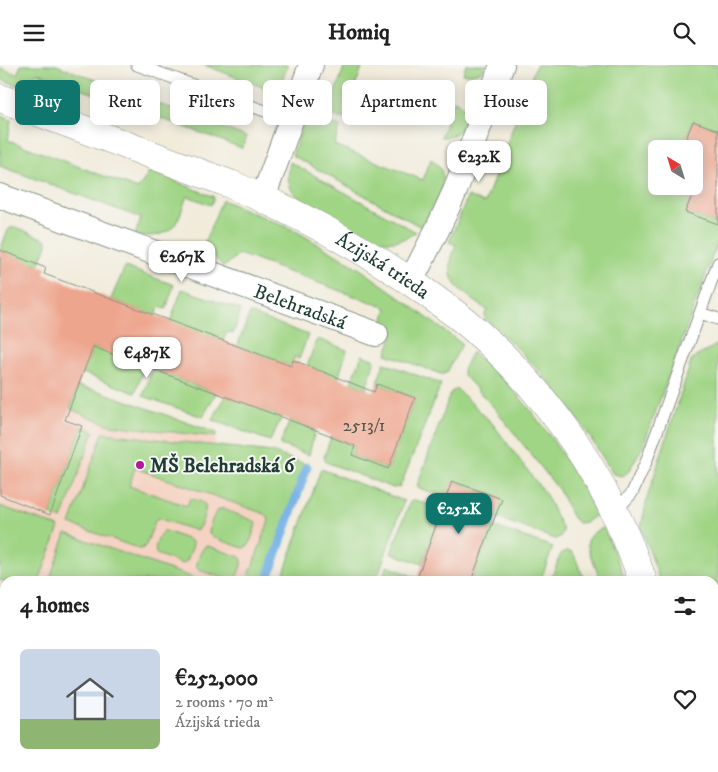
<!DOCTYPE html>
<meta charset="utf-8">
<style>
body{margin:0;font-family:"IM FELL DW Pica",serif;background:#f6f6f6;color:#222;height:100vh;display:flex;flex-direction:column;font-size:19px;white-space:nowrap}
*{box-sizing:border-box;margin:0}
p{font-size:16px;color:#767676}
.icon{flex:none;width:28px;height:28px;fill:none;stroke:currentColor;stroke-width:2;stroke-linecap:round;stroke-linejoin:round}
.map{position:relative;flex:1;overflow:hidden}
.drawer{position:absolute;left:0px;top:511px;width:719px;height:196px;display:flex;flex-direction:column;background:#fff;border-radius:15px 15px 0 0;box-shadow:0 2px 12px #0003}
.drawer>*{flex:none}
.guide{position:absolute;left:15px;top:15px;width:689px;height:45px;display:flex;gap:10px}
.needle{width:32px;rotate:322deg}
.buttons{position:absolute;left:648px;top:75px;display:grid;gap:10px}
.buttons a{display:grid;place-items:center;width:55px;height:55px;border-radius:8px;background:#fff;box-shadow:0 2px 12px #0003;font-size:25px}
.price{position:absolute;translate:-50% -42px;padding:0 11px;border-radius:10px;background:#fff;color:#222;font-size:16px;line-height:32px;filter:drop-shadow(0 1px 2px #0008)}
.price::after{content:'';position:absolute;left:50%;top:30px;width:15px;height:11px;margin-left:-8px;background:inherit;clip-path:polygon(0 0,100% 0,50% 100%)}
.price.active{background:#0f766e;color:#fff}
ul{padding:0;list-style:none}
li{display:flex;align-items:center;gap:15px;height:125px;padding:0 20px}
li span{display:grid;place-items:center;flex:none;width:140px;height:100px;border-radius:8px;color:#555}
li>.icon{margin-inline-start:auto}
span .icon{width:60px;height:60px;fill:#fffc;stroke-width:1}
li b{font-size:21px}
h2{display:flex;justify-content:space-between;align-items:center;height:60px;padding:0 20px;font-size:21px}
.pill{padding:0 18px;border-radius:8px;background:#fff;box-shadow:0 2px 12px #0003;font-size:18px;line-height:45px}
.pill.active{background:#0f766e;color:#fff}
header{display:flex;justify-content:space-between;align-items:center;height:65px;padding:0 20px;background:#fff;font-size:22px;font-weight:800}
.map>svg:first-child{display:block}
.built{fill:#f5d3c2}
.green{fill:#a1d586;stroke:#60895d}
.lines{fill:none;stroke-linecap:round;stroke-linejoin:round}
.stream{stroke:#73b0e5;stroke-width:9}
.building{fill:#eea58d}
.service-casing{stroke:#889487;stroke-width:13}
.minor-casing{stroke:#889487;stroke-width:26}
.tertiary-casing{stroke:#889487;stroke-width:29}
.service{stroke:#fff;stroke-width:11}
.minor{stroke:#fff;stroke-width:24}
.tertiary{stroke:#fff;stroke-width:28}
.poi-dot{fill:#b5179e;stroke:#f6f6f2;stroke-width:2}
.labels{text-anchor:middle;stroke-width:4;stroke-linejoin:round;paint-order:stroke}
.number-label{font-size:18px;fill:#53574a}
.street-label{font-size:20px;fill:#1f3d34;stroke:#f6f6f2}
.poi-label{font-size:20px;font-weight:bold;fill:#1f3d34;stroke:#f6f6f2;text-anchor:start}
</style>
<header><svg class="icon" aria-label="menu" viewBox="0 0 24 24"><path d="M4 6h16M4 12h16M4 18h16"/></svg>Homiq<svg class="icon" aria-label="search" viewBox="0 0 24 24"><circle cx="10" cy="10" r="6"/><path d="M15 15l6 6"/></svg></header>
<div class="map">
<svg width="718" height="707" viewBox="0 0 718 707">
<rect width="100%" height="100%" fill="#f6f6f2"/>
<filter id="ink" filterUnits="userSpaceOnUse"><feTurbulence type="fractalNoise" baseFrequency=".02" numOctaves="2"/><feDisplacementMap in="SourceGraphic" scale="10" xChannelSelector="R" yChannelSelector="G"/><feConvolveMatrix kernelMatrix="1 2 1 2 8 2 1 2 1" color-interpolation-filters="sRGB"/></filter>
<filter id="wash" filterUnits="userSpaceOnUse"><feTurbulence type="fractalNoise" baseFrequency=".0096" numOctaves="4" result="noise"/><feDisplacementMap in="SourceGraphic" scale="20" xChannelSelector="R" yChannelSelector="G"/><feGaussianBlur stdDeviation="1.12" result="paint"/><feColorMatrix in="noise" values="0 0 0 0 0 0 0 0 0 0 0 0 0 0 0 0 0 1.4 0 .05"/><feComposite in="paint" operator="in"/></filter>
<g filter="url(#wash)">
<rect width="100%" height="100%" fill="#f1ebda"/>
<path class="built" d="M 0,290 L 50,310 L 78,321 L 102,327 L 216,368 L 215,385 L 303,408 L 265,516 L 31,516 L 0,505 Z"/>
<path class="green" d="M 21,0 L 56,0 L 247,72 L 242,83 L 37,8 L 24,23 L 0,14 L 0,3 L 17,9 Z
M 204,0 L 288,0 L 283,13 L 275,22 L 262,22 Z
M 345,0 L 363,0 L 343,54 L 310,42 L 311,39 L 331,38 Z
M 466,0 L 487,0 C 482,9 472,10 463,9 Z
M 536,0 L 718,0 L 718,65 L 693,56 L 682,84 L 656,84 L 656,121 L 694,121 L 694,111 L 699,113 L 686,147 L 718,159 L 718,176 L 643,381 L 629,406 L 623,411 L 613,409 C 600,388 588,367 573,348 C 548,312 516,281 484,252 L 487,245 C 479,239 460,226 455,219 C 447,207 451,192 456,180 L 449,177 L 468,131 L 485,138 Z
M 454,35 C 471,40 468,63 453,70 C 449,72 445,72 441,72 Z
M 307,50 L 340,62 L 334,80 L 423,115 L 431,94 C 458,111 433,144 421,162 L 292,90 Z
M 0,51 L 11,55 L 8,75 L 138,124 L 150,106 L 214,132 L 211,140 L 187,131 C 183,140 181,150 176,158 C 166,172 150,172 135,170 L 141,153 L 0,101 Z
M 290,97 L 416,167 C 402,177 387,179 371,173 L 297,131 C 286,122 288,110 290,97 Z
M 222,135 L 294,165 L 360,204 L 394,228 L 462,279 L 447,307 L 444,309 L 441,309 L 386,289 L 394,266 L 382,262 L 387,243 L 239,189 L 224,202 L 215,193 L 205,176 Z
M 15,162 L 47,175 L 47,180 L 39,200 L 33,198 L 30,204 L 0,186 L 7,167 L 10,163 Z
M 125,202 L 174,220 L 166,244 L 159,242 L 155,251 L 111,234 Z
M 182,224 L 241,245 L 233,269 L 227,267 L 223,276 L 170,257 Z
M 250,248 L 308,270 L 299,294 L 294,292 L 291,301 L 237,282 Z
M 318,274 L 347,285 L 338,314 L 305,307 L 316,276 Z
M 718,279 L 718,707 L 714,707 L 713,703 L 714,516 L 660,516 L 641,462 L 648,430 L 692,294 Z
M 93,282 L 145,301 L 135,328 L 83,308 Z
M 472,287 C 484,298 497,308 509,320 C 544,359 573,403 597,449 L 586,457 L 578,458 L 573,453 L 559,425 L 537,397 L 496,345 L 463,309 L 463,305 Z
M 362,290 L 375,295 L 366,324 L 351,318 Z
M 384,298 L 441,319 L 402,417 L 399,422 L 393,423 L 326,397 L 324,392 L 331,372 L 355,381 L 352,390 L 388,404 L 415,333 L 377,319 Z
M 153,304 L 216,328 L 203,352 L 143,331 Z
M 78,321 L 102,327 L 216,368 L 216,372 L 110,360 L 70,344 Z
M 457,324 L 492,358 L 546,430 L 562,463 L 563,467 L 560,472 L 555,474 L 495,452 L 501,434 L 453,416 L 446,432 L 418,423 L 417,421 L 451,327 Z
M 226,331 L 282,352 L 270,376 L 212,355 Z
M 290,355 L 315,365 L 309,390 L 280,380 Z
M 82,361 L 94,366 L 62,454 L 50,450 Z
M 103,368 L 272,387 L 310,401 L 269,516 L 247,516 L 269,456 L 268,452 L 265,449 L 135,403 L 129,421 L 187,441 L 190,433 C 194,435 203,436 205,440 C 207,443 201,462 198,464 C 197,465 195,465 194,465 L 157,453 L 155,456 L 146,480 L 143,483 L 140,484 L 70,459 Z
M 321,404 L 404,436 L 376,516 L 281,516 Z
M 415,435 L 442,445 L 422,499 L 391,488 L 409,439 L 411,436 Z
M 0,441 L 59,462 L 39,516 L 5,516 L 5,517 L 0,515 Z
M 219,444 L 223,444 L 252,455 L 256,458 L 255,463 L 249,480 L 243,483 L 212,472 L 209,469 C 209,461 213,450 219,444 Z
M 492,461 L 553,482 L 540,516 L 471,516 Z
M 604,463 L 624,511 L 626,516 L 601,516 C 598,509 595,501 592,494 C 585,478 585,469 604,463 Z
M 163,466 L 166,466 L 189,475 L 192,477 L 193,480 L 187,496 L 182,499 L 159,490 C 158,490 156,489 156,488 C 153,484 160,469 163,466 Z
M 66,468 L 202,516 L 49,516 Z
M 205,481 L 208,481 L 240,492 L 242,494 L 242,498 L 236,514 L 235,516 L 231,516 L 199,505 L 197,503 C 196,496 201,486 205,481 Z
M 568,486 L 572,487 L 574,490 L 585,516 L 550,516 L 560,491 L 563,487 Z
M 387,501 L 418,513 L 416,516 L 381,516 Z
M 5,545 L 5,597 L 3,602 L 5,603 L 5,623 L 0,620 L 0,546 Z
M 5,695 L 5,702 L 113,702 L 117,704 L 116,707 L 0,707 L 0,701 Z
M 471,702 L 470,707 L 423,707 L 424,703 Z"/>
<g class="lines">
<path class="stream" d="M 267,516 L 307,402"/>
</g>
<g id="blocks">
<path class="building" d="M 693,56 L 718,65 L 718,159 L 685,147 L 694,126 L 694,84 L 682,84 Z
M 0,185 L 46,203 L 44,209 L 291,301 L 293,295 L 374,327 L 377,319 L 415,333 L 388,404 L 352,390 L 355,381 L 331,372 L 332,371 L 93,282 L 65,355 L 82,361 L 50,450 L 0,430 Z
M 452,416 L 502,434 L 495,452 L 471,516 L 416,516 Z"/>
</g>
</g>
<g filter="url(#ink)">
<use href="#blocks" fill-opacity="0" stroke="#889487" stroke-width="1"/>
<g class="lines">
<g class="service-casing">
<path id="service" d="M 137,0 L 290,55
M 700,248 L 718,254
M 615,447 L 632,428 L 646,397 L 718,198"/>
</g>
<g class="minor-casing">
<g id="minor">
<path id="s1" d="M 0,131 L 376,269"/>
<path d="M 263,133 L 311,0"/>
<path d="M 411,216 L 438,163 L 455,126 L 502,0"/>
<path d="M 0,680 L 5,676"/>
<path d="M 160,702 L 172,707"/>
<path d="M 493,707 L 495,702"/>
</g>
</g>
<g class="tertiary-casing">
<g id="tertiary">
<path id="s2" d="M 0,33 L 230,119 C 303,150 371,187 435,234 C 448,244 462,253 474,264 C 554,334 608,416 643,516"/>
<path d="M 697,702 L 699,707"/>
</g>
</g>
<use href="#service" class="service"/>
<use href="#minor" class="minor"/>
<use href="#tertiary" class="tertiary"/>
</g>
</g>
<circle class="poi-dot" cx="140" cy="400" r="5"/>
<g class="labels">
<g class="number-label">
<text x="364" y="366">2513/1</text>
</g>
<g class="street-label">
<text dy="7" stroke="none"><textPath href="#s2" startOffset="419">Ázijská trieda</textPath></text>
<text dy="7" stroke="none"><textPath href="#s1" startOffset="320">Belehradská</textPath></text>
</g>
<g class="poi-label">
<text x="150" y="407">MŠ Belehradská 6</text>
</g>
</g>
</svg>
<div class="buttons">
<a><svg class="needle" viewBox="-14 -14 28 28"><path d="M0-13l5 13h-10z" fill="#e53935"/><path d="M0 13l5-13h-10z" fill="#767676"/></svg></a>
</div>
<b class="price" style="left:479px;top:118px">€232K</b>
<b class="price" style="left:182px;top:218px">€267K</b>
<b class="price" style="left:147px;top:314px">€487K</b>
<b class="price active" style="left:459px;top:470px">€252K</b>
<div class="guide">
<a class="pill active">Buy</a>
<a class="pill">Rent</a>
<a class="pill">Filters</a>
<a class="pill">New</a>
<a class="pill">Apartment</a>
<a class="pill">House</a>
</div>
<section class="drawer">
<h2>4 homes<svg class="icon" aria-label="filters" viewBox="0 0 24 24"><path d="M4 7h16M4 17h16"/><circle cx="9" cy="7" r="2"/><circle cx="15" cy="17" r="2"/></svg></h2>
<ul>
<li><span style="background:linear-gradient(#c9d6e8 70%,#8fb573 0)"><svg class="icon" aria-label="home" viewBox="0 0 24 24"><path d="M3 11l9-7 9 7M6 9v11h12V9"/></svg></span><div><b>€252,000</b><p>2 rooms · 70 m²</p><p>Ázijská trieda</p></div><svg class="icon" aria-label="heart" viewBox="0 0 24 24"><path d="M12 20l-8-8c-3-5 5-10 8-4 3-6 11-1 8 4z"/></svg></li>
</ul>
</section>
</div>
